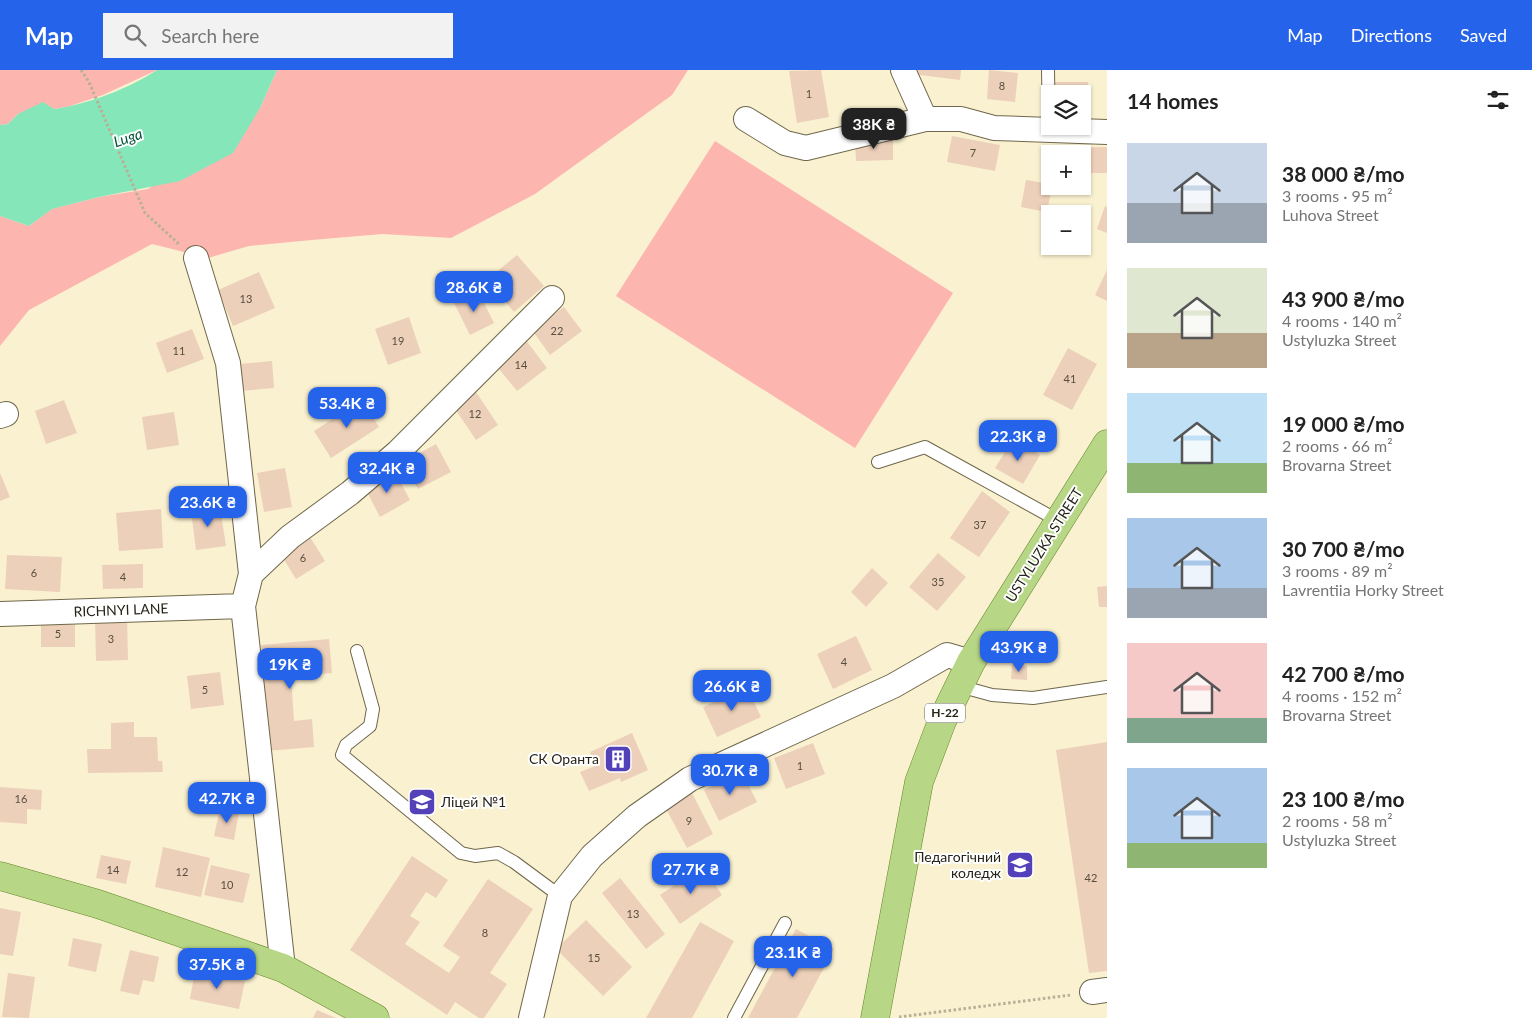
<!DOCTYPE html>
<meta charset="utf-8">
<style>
body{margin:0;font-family:Lato,sans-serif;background:#f2f2f2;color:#222;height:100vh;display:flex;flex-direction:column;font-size:19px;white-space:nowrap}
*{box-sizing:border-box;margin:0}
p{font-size:16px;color:#767676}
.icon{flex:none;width:28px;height:28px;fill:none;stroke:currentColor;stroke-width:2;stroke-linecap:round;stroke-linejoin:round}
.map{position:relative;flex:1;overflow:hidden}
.panel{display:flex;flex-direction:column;background:#fff;width:425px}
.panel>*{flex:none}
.tools{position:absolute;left:1041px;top:15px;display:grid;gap:10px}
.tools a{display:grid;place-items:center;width:50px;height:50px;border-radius:0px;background:#fff;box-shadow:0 1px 4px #0004;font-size:25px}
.price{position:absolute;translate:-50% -42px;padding:0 11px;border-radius:10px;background:#2563eb;color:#fff;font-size:16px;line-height:32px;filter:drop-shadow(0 1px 2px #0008)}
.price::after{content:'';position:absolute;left:50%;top:30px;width:15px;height:11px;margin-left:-8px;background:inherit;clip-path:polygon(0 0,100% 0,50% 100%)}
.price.on{background:#222;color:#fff}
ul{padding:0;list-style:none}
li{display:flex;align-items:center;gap:15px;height:125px;padding:0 20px}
li span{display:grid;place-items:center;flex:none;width:140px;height:100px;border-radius:0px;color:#555}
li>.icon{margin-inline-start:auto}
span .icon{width:60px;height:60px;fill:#fffc;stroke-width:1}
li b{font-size:21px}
h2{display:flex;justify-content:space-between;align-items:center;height:60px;padding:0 20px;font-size:21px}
header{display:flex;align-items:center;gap:30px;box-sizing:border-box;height:70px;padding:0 25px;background:#2563eb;color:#fff}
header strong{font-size:24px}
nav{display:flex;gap:28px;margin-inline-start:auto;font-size:18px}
.search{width:350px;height:45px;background:#f2f2f2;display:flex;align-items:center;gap:12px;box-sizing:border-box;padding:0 18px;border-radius:0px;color:#767676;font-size:19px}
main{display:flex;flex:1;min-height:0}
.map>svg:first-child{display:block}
.green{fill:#fdb6af}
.water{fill:#85e6ba}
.building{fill:#ecd0ba}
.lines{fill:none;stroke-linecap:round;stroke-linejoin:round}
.service-casing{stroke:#6f674b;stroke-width:14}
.minor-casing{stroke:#6f674b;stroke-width:26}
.primary-casing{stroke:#65862b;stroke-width:29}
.path{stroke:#b7b096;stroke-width:3;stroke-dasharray:2.5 2.5;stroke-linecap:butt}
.service{stroke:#fff;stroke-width:12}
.minor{stroke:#fff;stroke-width:24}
.primary{stroke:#b7d786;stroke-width:28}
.labels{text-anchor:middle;stroke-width:4;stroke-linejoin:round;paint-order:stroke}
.number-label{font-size:11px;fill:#584e40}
.shield{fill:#fff;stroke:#67655d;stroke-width:1}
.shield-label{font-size:12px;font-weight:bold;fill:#262317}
.street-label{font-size:14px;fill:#262317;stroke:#fff}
.poi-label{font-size:14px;fill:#262317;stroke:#fff;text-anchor:end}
.water-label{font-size:15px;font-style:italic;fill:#005439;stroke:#fff}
</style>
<header>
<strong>Map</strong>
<div class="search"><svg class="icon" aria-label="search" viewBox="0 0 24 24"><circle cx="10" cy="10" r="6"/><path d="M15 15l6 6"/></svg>Search here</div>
<nav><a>Map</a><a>Directions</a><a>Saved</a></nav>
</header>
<main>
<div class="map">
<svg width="1107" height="948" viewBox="0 0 1107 948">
<rect width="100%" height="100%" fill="#faf1d0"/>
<path class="green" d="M 0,0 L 157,0 L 103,25 L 67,37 L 18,44 L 8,54 L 0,55 Z
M 277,0 L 688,0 L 672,25 L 535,124 L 451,168 L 382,164 L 312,170 L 249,176 L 208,188 L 152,174 L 29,240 L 0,276 L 0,146 L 29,156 L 51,139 L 99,127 L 148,119 L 260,38 Z
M 715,71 L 953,223 L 855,378 L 616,226 Z"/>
<path class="water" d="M 157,0 L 277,0 L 260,38 L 233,83 L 180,111 L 99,127 L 52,139 L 29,156 L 0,146 L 0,55 L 8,54 L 18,44 L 43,32 L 54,39 C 88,34 128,19 157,0 Z"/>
<path class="building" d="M 821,0 L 829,47 L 797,53 L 789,1 Z
M 905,0 L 961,0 L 960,10 L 904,3 Z
M 989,0 L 1018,3 L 1015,32 L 987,29 Z
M 1053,12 L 1088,12 L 1087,39 L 1082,39 L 1082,24 L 1053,24 Z
M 952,66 L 1000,75 L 995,101 L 947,92 Z
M 893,70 L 893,90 L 856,91 L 855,71 Z
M 1107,77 L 1107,103 L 1082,103 L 1082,84 L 1057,84 L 1056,78 Z
M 1026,110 L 1050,114 L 1052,116 L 1047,142 L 1021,137 Z
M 1105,136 L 1107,137 L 1107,163 L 1097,159 Z
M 517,185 L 544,216 L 514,242 L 487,210 Z
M 1107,200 L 1107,231 L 1095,225 Z
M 259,202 L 275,238 L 233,256 L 218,220 Z
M 478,221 L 494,253 L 470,265 L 454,233 Z
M 564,237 L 582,261 L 550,285 L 532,260 Z
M 409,247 L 421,283 L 388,295 L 375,259 Z
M 192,259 L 204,289 L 167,303 L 156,273 Z
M 525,269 L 547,298 L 517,321 L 494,293 Z
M 1068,278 L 1097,294 L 1072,340 L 1043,325 Z
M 272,291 L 274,318 L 241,321 L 239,294 Z
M 474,319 L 498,355 L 476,370 L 451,333 Z
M 64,330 L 77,363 L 46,374 L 35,341 Z
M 362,330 L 379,357 L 331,388 L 314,361 Z
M 174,342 L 179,375 L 147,380 L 142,347 Z
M 1013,369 L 1040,385 L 1023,414 L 995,398 Z
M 436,374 L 451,402 L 418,419 L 403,392 Z
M 285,398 L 292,437 L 264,442 L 257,403 Z
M 395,402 L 410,430 L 380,447 L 365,418 Z
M 0,403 L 10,427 L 0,431 Z
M 982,421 L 1010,442 L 979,487 L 950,468 Z
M 220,437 L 226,476 L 196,480 L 191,440 Z
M 161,439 L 163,478 L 119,481 L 116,443 Z
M 310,467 L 325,491 L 296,509 L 281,485 Z
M 938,483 L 966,507 L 937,541 L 909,517 Z
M 7,485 L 62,487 L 60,522 L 5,519 Z
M 143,494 L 143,518 L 103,519 L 102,495 Z
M 872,498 L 888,513 L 866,537 L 851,522 Z
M 1107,516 L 1107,537 L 1099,537 L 1097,517 Z
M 95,547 L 127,547 L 128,590 L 96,591 Z
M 41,551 L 75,551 L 75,577 L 41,577 Z
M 856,566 L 872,600 L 833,619 L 817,584 Z
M 329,569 L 332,603 L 291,606 L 294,651 L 312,649 L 314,677 L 267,681 L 261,575 Z
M 1012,595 L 1027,596 L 1027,610 L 1011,609 Z
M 220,602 L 224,635 L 191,639 L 187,606 Z
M 747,617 L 761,647 L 717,667 L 703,637 Z
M 134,652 L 134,667 L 157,667 L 158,691 L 162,691 L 163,702 L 88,703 L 87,679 L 111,679 L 111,653 Z
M 632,663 L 648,700 L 621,712 L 620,708 L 589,721 L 580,702 L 595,696 L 590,682 Z
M 1107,672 L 1107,901 L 1089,903 L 1056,680 Z
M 813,673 L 825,704 L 786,719 L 774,688 Z
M 742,702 L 757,732 L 719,751 L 704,720 Z
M 0,717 L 42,720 L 41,740 L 27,739 L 27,754 L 0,752 Z
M 692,723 L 713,764 L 687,778 L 665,737 Z
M 220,738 L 239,742 L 234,770 L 214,766 Z
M 163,777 L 210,788 L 201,827 L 155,817 Z
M 101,785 L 131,791 L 126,814 L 96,808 Z
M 412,786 L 448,810 L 436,828 L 426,822 L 410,846 L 420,852 L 405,874 L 449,903 L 460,887 L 443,876 L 488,809 L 533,839 L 490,903 L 507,914 L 484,948 L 479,948 L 455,932 L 447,945 L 350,880 Z
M 211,795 L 250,804 L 243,833 L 204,825 Z
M 703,796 L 722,825 L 680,854 L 660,825 Z
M 620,808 L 665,864 L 646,879 L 602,823 Z
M 0,838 L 21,842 L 13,886 L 0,884 Z
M 586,850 L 632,897 L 603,926 L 556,879 Z
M 700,852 L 734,871 L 692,948 L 646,948 Z
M 796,859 L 834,879 L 797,948 L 748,948 Z
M 73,868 L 102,874 L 96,902 L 68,896 Z
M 130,880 L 159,887 L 154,912 L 143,910 L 139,925 L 120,921 Z
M 195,900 L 245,911 L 239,939 L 190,929 Z
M 8,903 L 35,907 L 29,948 L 2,947 Z
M 317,940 L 336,948 L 313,948 Z"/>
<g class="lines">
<g class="service-casing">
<path id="service" d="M 1048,0 L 1049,60
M 878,392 L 925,377 L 1059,451
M 357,581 L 373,639 L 370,656 L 346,675 L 342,685 L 461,783 L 475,786 L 498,783 L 514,792 L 560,826
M 959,616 L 992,625 L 1033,628 L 1107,617
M 734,948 L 785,853"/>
</g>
<g class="minor-casing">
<path id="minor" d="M 903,0 L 925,49
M 746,49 L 785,73 L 806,78 L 925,49 L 961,49 L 994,58 L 1107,62
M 196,188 L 228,293 L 251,504 L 243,536 L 283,898
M 0,346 L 6,344
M 251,504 L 290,467 L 350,423 L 398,382 L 552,228
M 0,544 L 243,536
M 1092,922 L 1107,920
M 531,948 L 560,826 L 592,786 L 637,746 L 690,709 L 893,616 L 947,585 L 971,592"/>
</g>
<g class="primary-casing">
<path id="primary" d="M 0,806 L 98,834 L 283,898 L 375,948
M 875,948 L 919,712 L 942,651 L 971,592 L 1107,374"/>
</g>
<path class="path" d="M 81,0 L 89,12 L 145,143 L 180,175
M 899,947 L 1071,925"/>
<use href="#service" class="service"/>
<use href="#minor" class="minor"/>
<use href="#primary" class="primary"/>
</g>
<defs>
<g id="building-square" transform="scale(1.4375)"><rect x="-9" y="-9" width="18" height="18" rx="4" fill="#5241b8" stroke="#fff"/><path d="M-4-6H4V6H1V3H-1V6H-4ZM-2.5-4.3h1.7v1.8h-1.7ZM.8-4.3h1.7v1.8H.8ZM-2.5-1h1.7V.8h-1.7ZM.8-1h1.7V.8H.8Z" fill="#fff"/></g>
<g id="school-square" transform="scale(1.4375)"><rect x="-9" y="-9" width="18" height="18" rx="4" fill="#5241b8" stroke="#fff"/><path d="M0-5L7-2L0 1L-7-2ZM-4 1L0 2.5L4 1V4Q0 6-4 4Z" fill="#fff"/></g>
<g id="university-square" transform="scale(1.4375)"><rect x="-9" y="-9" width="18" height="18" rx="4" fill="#5241b8" stroke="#fff"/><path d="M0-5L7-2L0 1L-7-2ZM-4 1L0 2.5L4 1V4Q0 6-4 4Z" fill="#fff"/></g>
</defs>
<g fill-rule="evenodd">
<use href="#building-square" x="618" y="689"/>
<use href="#school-square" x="422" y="732"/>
<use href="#university-square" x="1020" y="795"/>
</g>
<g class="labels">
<g class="number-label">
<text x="1002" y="20">8</text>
<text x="809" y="28">1</text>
<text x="973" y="87">7</text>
<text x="246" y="233">13</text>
<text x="557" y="265">22</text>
<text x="398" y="275">19</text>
<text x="179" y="285">11</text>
<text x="521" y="299">14</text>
<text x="1070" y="313">41</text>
<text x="475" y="348">12</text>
<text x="980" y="459">37</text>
<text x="303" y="492">6</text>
<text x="34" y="507">6</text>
<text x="123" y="511">4</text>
<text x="938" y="516">35</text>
<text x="58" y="568">5</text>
<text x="111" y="573">3</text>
<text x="844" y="596">4</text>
<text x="205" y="624">5</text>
<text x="800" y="700">1</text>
<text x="21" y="733">16</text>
<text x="689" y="755">9</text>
<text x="113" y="804">14</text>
<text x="182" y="806">12</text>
<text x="1091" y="812">42</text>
<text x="227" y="819">10</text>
<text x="633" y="848">13</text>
<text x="485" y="867">8</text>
<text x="594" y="892">15</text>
</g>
<rect class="shield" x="925" y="633.5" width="40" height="19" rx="4"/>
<g class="shield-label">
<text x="945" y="647">Н-22</text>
</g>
<g class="street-label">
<text transform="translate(1044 475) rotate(-58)" y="5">USTYLUZKA STREET</text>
<text transform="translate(121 540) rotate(-2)" y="5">RICHNYI LANE</text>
</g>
<g class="poi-label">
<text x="599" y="694">СК Оранта</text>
<text x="441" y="737" text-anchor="start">Ліцей №1</text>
<text x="1001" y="792">Педагогічний<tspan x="1001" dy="16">коледж</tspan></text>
</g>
<g class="water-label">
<text transform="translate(128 68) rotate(-19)" y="5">Luga</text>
</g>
</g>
</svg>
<div class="tools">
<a><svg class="icon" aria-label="layers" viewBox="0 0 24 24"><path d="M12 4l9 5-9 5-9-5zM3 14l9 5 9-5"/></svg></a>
<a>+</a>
<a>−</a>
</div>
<b class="price on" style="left:874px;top:80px">38K ₴</b>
<b class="price" style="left:474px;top:243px">28.6K ₴</b>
<b class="price" style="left:347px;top:359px">53.4K ₴</b>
<b class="price" style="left:1018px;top:392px">22.3K ₴</b>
<b class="price" style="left:387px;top:424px">32.4K ₴</b>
<b class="price" style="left:208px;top:458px">23.6K ₴</b>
<b class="price" style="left:1019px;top:603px">43.9K ₴</b>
<b class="price" style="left:290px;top:620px">19K ₴</b>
<b class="price" style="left:732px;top:642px">26.6K ₴</b>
<b class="price" style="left:730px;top:726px">30.7K ₴</b>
<b class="price" style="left:227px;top:754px">42.7K ₴</b>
<b class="price" style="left:691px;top:825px">27.7K ₴</b>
<b class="price" style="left:793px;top:908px">23.1K ₴</b>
<b class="price" style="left:217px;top:920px">37.5K ₴</b>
</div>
<section class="panel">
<h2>14 homes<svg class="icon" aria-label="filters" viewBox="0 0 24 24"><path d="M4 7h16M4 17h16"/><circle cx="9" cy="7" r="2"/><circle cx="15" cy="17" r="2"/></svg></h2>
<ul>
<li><span style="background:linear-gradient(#c9d6e8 60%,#9aa5b1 0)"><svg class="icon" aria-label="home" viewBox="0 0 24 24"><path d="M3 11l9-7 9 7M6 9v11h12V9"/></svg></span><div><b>38 000 ₴/mo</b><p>3 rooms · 95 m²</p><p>Luhova Street</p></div></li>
<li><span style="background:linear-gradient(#dfe7d0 65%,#b9a48a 0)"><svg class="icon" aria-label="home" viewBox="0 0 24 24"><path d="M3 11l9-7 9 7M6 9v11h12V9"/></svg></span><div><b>43 900 ₴/mo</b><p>4 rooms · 140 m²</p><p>Ustyluzka Street</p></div></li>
<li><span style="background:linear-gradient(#bfe0f5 70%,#8fb573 0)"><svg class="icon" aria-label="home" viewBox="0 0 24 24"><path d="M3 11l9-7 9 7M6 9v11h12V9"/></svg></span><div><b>19 000 ₴/mo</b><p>2 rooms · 66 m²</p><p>Brovarna Street</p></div></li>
<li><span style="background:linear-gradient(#a9c7e8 70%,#9aa5b1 0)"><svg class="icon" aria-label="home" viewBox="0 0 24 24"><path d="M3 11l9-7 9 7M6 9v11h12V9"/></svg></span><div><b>30 700 ₴/mo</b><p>3 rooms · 89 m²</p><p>Lavrentiia Horky Street</p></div></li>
<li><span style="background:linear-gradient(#f6c9c9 75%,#7fa58c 0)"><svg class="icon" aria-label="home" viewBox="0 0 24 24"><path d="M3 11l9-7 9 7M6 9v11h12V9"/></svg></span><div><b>42 700 ₴/mo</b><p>4 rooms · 152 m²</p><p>Brovarna Street</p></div></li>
<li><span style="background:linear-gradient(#a9c7e8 75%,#8fb573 0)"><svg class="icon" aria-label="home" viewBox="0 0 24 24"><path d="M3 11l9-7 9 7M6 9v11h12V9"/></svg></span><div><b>23 100 ₴/mo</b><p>2 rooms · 58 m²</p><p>Ustyluzka Street</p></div></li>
</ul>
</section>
</main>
